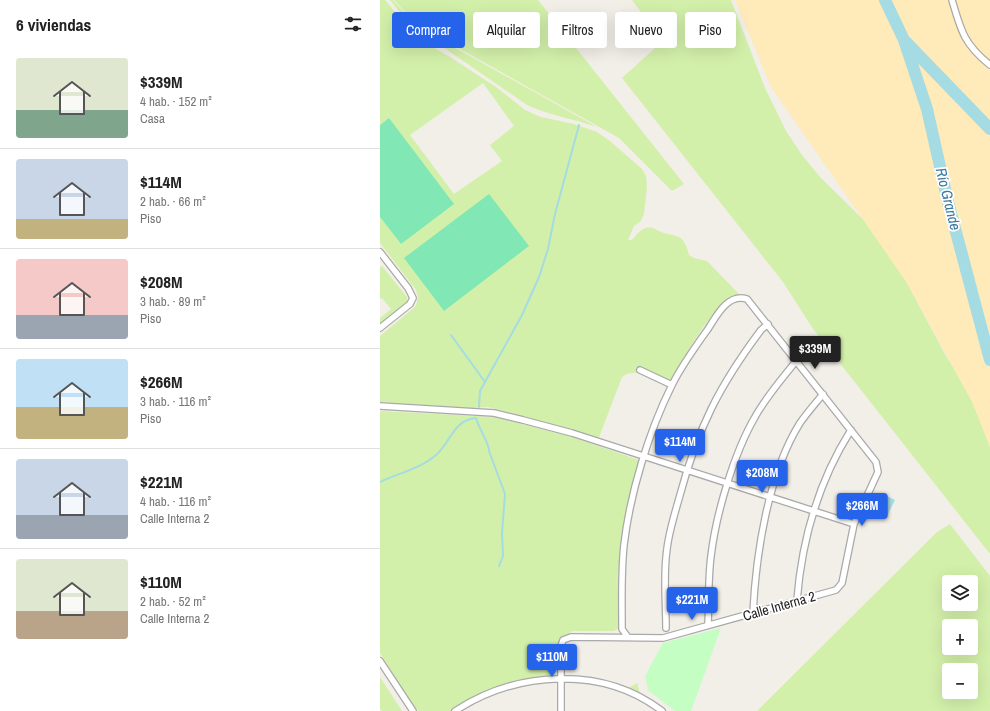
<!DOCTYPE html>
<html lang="es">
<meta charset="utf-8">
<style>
body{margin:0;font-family:"Archivo Narrow",sans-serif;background:#f2f2f2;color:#222;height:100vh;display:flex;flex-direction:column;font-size:15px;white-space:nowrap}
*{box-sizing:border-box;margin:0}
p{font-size:13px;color:#767676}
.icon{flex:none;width:22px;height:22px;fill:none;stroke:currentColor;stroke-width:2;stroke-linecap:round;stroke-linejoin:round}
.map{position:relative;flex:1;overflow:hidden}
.side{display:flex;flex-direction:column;background:#fff;width:380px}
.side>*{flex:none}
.guide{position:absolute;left:12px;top:12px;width:380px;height:36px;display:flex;gap:8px}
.tools{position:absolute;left:562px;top:575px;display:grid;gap:8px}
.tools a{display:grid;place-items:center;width:36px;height:36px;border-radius:4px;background:#fff;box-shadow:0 4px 16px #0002;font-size:20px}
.price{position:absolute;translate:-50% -34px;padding:0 9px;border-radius:4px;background:#2563eb;color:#fff;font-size:13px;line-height:26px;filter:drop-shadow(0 1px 2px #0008)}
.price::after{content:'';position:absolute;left:50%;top:24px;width:12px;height:9px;margin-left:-6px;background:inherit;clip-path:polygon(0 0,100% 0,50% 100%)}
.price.on{background:#222;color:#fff}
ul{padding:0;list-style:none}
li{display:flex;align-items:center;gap:12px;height:100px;padding:0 16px}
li+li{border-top:1px solid #e0e0e0}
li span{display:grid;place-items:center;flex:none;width:112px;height:80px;border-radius:4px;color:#555}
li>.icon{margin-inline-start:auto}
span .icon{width:48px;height:48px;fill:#fffc;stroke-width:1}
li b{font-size:17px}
h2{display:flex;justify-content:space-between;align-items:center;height:48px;padding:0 16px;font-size:17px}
.pill{padding:0 14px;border-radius:4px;background:#fff;box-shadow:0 4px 16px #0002;font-size:14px;line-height:36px}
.pill.on{background:#2563eb;color:#fff}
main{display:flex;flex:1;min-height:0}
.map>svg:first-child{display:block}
.grass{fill:#d3f0aa;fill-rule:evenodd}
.sand{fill:#ffeab9}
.park{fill:#c4fec3}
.pitch{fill:#80e7b5}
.water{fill:#a5dbe3}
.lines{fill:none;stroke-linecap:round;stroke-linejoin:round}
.stream{stroke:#a5dbe3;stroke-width:2}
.river{stroke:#a5dbe3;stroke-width:12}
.minor-casing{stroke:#a9a9a9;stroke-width:8}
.minor{stroke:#fff;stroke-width:5.5}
.labels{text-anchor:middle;stroke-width:3.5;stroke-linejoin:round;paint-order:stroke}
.street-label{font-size:14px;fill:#222;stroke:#fff}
.water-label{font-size:15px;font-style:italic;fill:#3c79a2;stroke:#fff}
</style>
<main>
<section class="side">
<h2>6 viviendas<svg class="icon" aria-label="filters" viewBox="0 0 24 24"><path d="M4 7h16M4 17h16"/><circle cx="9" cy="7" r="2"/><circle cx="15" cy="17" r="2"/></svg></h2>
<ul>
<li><span style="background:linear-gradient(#dfe7d0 65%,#7fa58c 0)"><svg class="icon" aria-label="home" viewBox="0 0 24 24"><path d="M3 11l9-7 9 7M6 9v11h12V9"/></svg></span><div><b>$339M</b><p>4 hab. · 152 m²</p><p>Casa</p></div></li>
<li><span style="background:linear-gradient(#c9d6e8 75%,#c2b280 0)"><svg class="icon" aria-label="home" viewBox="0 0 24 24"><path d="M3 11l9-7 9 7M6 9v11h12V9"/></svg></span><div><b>$114M</b><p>2 hab. · 66 m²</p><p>Piso</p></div></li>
<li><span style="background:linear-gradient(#f6c9c9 70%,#9aa5b1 0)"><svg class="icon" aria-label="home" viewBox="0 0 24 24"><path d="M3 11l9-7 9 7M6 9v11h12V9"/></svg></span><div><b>$208M</b><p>3 hab. · 89 m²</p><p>Piso</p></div></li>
<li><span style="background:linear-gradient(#bfe0f5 60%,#c2b280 0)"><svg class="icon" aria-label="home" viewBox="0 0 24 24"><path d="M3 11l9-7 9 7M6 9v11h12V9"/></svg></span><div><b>$266M</b><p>3 hab. · 116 m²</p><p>Piso</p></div></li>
<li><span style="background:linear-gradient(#c9d6e8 70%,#9aa5b1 0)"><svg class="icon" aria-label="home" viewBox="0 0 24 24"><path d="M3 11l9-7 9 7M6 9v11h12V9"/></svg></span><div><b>$221M</b><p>4 hab. · 116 m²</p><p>Calle Interna 2</p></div></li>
<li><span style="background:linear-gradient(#dfe7d0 65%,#b9a48a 0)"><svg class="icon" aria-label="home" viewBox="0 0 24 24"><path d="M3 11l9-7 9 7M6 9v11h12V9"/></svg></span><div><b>$110M</b><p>2 hab. · 52 m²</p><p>Calle Interna 2</p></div></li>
</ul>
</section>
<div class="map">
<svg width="610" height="711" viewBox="0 0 610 711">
<rect width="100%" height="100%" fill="#f2eee8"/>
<path class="grass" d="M 0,0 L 5,0 L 37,38 L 70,57 L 116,87 L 145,110 L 161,117 L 194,124 L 217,132 L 230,141 L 262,169 L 266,176 L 267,187 L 264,214 L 260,222 L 254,226 L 248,240 L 252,240 C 258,233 264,224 275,229 C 278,230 280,232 284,233 C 302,237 304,237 309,255 L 314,258 L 327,261 L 360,295 C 357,295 353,295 351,296 C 335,303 297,369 286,387 C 273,379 256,366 242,377 L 218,440 L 182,427 L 108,407 L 91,408 L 0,402 L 0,336 L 36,306 L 38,297 L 36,290 L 0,243 L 0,217 L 21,244 L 10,118 L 0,125 ZM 103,83 L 134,126 L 110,145 L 122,161 L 74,194 L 30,135 Z
M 10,0 L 13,0 L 36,26 L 217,127 C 194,119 168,115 147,105 L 66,49 L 37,33 Z
M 14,0 L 158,0 L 304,184 L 292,191 L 239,138 L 37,25 Z
M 252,0 L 351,0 L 385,88 L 406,131 L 422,155 L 440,177 L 504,240 L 566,356 L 587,388 L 604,427 L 610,448 L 610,554 L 433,329 L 403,282 L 242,78 L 283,41 Z
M 2,266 L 27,297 L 27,303 L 0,324 L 0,318 L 11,309 L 2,298 L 0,299 L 0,267 Z
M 0,411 L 115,417 L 189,436 L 259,460 L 242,537 L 238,578 L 239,628 L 234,631 L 192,631 L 178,644 L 176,674 L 139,681 L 116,689 L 74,711 L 39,711 L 32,704 L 0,653 Z
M 570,524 L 610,576 L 610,711 L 377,711 L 557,532 ZM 569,582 L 591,582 L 591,604 L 569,604 ZM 569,626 L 591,626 L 591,648 L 569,648 ZM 569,670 L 591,670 L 591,692 L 569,692 Z
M 0,677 L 22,711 L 2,711 L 0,709 Z
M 257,683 L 260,694 L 247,689 Z"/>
<path class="sand" d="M 355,0 L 610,0 L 610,447 L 592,402 L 527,283 L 391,87 Z"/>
<path class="park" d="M 341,628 L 311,711 L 295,711 L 268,690 L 265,676 L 283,643 Z"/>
<path class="pitch" d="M 9,118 L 74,204 L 21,244 L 0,217 L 0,125 Z
M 109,194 L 149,246 L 64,311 L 24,258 Z"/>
<path class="water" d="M 505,495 L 515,500 L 507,516 L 498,511 Z"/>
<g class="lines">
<path class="stream" d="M 71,335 L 105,382
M 99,407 L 100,391 L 142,315 L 159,277 L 168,249 L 175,214 L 199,125
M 0,482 C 18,473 40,469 56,455 C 71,442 73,420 96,418 C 99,429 110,445 109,451 L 125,494 L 122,533 L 123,556 L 119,566"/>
<path class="river" d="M 505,0 L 524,40 L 610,129
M 524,40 L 547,109 L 568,202 L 610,360"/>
<g class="minor-casing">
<path id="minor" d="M 572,0 C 581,31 584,44 610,65
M 0,252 L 28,288 L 33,298 L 30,304 L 0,328
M 260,370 L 292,385
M 0,406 L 114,413 L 143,420 L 192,433 L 474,524
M 417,600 C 422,539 438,482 471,430
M 373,613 C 376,554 388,474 420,423 C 427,413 435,404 443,394
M 328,625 C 329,602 328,579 331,556 C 336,514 354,453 375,417 C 386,397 402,379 416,361
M 286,628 C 286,602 283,575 287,549 C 289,531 295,513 300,495 C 318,428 339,386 381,330 L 388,324
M 0,661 L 33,711
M 75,711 C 137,671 222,665 282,711
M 181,711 L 181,646 L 183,640 L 191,637 L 283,638 L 456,590 L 462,583 L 474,524 L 498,472 L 496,462 L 367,299 C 348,293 337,315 328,329 C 315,347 302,365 292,385 C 269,431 250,493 244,545 C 241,572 242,601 242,629 L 247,636"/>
</g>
<use href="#minor" class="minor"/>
</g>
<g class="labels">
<g class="street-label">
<text transform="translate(399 606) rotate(-16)" y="5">Calle Interna 2</text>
</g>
<g class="water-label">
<text transform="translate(568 199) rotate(76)" y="5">Río Grande</text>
</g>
</g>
</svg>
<div class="tools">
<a><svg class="icon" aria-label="layers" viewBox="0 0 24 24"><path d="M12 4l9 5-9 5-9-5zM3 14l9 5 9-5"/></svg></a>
<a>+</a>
<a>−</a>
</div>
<b class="price on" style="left:435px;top:370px">$339M</b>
<b class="price" style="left:300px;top:463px">$114M</b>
<b class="price" style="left:382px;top:494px">$208M</b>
<b class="price" style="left:482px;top:527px">$266M</b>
<b class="price" style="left:312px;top:621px">$221M</b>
<b class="price" style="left:172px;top:678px">$110M</b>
<div class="guide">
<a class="pill on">Comprar</a>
<a class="pill">Alquilar</a>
<a class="pill">Filtros</a>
<a class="pill">Nuevo</a>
<a class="pill">Piso</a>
</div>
</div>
</main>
